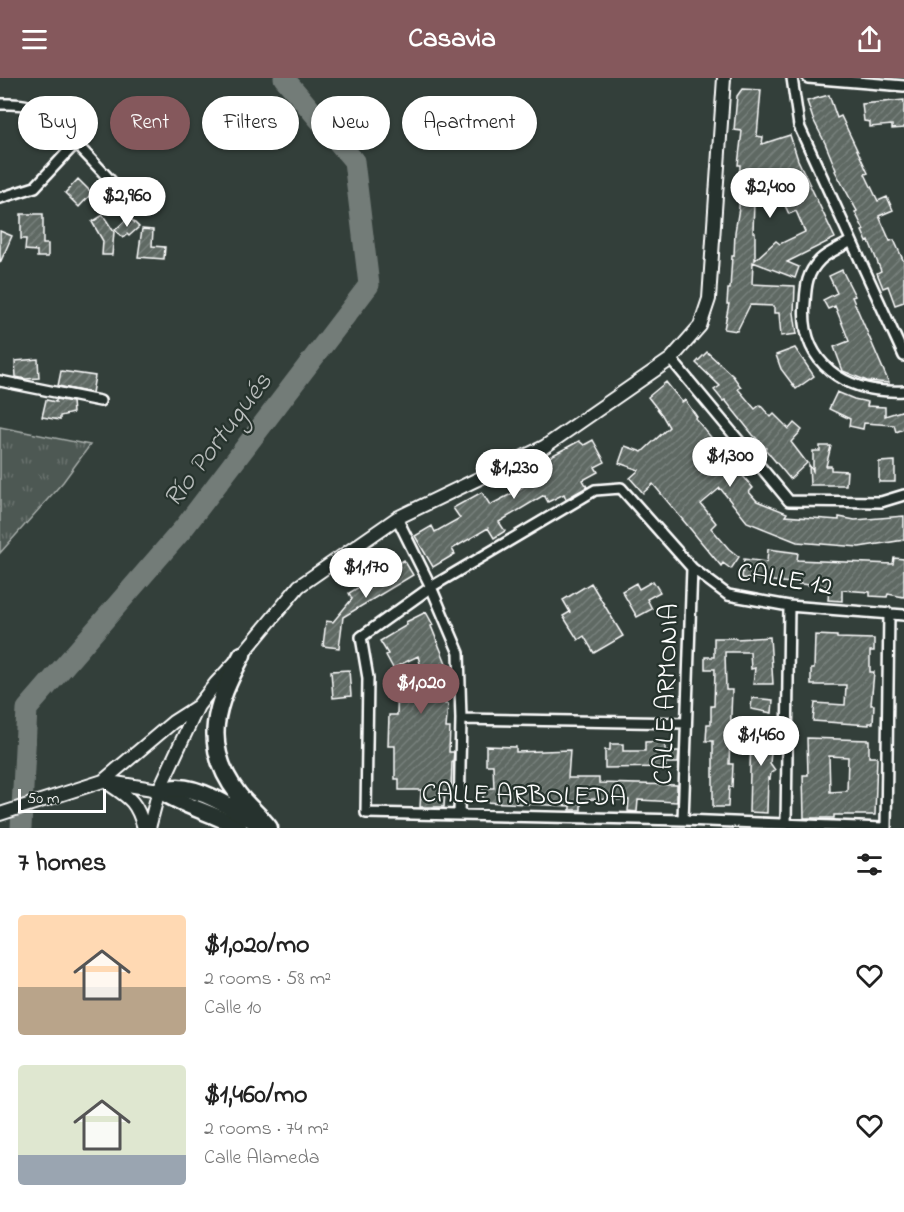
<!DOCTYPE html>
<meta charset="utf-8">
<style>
body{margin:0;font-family:"Indie Flower",sans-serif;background:#f2f2f2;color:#222;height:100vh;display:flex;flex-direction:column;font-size:22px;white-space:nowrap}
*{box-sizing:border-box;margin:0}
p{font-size:20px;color:#767676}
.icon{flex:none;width:33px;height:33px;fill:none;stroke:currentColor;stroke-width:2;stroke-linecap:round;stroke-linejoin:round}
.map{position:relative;height:750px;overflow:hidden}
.side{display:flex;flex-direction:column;background:#fff;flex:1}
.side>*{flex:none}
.banner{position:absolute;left:18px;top:18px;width:600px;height:54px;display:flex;gap:12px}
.scale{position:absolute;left:18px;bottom:15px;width:88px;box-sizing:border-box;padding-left:6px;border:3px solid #fff;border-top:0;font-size:16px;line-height:21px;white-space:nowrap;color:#fff;-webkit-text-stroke:4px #26332d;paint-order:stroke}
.price{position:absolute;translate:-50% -51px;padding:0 14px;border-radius:21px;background:#fff;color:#222;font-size:20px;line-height:39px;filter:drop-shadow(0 2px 3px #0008)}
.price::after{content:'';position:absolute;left:50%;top:36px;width:18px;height:14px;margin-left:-9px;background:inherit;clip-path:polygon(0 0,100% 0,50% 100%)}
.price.active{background:#85585c;color:#fff}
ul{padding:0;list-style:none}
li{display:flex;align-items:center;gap:18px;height:150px;padding:0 18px}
li span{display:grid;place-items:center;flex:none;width:168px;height:120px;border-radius:6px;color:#555}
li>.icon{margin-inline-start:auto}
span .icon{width:72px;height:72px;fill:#fffc;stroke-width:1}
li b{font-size:26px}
h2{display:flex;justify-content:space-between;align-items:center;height:72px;padding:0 18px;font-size:26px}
.chip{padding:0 21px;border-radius:27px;background:#fff;box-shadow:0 2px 4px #0004;font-size:21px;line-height:54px}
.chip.active{background:#85585c;color:#fff}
header{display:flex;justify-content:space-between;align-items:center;height:78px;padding:0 18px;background:#85585c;color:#fff;font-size:27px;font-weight:800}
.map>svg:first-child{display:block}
.park{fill:url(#park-tufts);stroke:#a6aca9;stroke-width:1.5}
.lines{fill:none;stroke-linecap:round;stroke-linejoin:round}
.river{stroke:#737b78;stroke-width:21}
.building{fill:url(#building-hatch);stroke:#fff;stroke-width:1.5;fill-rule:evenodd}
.minor-casing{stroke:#fff;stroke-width:14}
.tertiary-casing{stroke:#fff;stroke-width:16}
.trunk-casing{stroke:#fff;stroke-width:20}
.motorway-casing{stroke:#fff;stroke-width:21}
.minor{stroke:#26332d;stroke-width:9}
.tertiary{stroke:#26332d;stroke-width:12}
.trunk{stroke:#26332d;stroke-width:15}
.motorway{stroke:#26332d;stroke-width:16}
.labels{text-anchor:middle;stroke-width:4.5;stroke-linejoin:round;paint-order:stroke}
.street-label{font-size:27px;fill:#fff;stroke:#26332d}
.water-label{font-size:28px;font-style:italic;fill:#b9bdbc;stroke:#26332d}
</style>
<header><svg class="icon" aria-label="menu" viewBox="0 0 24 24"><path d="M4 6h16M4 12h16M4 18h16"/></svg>Casavia<svg class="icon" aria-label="share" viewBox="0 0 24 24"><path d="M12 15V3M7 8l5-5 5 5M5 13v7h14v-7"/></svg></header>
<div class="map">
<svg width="904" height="750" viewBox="0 0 904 750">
<defs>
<pattern id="park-tufts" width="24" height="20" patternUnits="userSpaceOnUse" patternTransform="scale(1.5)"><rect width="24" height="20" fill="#4d5853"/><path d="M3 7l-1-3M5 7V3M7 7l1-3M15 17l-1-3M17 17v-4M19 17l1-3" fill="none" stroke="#68716d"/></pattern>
<pattern id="building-hatch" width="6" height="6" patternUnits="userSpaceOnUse" patternTransform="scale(1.5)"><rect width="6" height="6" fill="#5f6964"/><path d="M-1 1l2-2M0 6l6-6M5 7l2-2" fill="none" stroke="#77807b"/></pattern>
</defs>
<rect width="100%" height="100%" fill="#333f3a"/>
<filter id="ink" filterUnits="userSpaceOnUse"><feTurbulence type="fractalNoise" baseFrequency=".0167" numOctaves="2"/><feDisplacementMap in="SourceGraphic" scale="12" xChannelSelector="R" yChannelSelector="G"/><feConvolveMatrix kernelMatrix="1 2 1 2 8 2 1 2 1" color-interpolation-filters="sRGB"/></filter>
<g filter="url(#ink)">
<path class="park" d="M 0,349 L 90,367 L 63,404 L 0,475 Z"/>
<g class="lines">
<path class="river" d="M 21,750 L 27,631 L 183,451 L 369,207 L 354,83 L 284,0"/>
</g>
<path class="building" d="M 742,11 L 761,12 L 757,58 L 763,59 L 762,66 L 790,57 L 798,82 L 835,160 L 787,184 L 799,189 L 795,200 L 753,184 L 752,206 L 795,208 L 794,235 L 797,256 L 781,258 L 779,235 L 774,235 L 774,228 L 750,227 L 737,253 L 724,251 L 729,226 L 727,226 L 728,211 L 730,211 L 732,178 L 734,178 L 735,154 L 739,130 L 740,87 L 738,87 L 742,53 L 734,52 L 737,18 ZM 780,117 L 789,136 L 796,133 L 805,154 L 780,166 L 776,163 L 755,182 L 755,154 L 753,154 L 754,124 L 765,125 Z
M 829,17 L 837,40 L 841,38 L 868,95 L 865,96 L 878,123 L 887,119 L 893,132 L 879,138 L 890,163 L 894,162 L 904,184 L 904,224 L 895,227 L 888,208 L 883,210 L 877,195 L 881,193 L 869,163 L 867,164 L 862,153 L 864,152 L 855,134 L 857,133 L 835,93 L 836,92 L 825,65 L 813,41 L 807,23 Z
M 904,22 L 904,50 L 892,51 L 892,47 L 870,49 L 870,44 L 864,43 L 862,26 Z
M 78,101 L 92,115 L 79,129 L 65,115 Z
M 21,136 L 43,136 L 43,166 L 48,166 L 48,179 L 37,179 L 37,173 L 25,172 L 26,161 L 21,161 Z
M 103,137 L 114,154 L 112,177 L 102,177 L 103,163 L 92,144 Z
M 129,139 L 139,149 L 129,158 L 127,156 L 123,160 L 115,152 Z
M 142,151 L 153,152 L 152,168 L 165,169 L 164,181 L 138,179 Z
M 0,153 L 12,158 L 0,185 Z
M 842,192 L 855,218 L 852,219 L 889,305 L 867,303 L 843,293 L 834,269 L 849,263 L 835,228 L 828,231 L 823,222 L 837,215 L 829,198 Z
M 795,270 L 814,298 L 796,311 L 781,291 L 776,277 Z
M 707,274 L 733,298 L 741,309 L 738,311 L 755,331 L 760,327 L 771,339 L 774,336 L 789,351 L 794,345 L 802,352 L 791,364 L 807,385 L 790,401 L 765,371 L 766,370 L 753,357 L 725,322 L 723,323 L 714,312 L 720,308 L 696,285 Z
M 38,281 L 39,300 L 26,301 L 16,299 L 15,283 Z
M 61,293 L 95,298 L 92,315 L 58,308 Z
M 666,304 L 682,324 L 685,322 L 697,339 L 695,340 L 753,410 L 749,414 L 757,423 L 787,435 L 785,438 L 839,442 L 839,439 L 855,442 L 904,438 L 904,462 L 859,469 L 797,464 L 747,444 L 720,410 L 701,426 L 716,445 L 711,450 L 729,471 L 739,479 L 731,491 L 723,485 L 721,488 L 653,406 L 643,415 L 637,408 L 630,400 L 639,392 L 619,385 L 625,368 L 642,374 L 669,349 L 662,337 L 648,319 Z
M 837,314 L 854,321 L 868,324 L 867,328 L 885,329 L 885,338 L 904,332 L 904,351 L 896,354 L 894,347 L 864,345 L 863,351 L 849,348 L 850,341 L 829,331 Z
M 56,321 L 72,324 L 73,335 L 60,338 L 60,342 L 42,339 L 46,322 L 56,324 Z
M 593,362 L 605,384 L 595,389 L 598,394 L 583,402 L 587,409 L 566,421 L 564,416 L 548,424 L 544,417 L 499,444 L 505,453 L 494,460 L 488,450 L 452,471 L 455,476 L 433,489 L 415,458 L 432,448 L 435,454 L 460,440 L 453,430 L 482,414 L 490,427 L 513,415 L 535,401 L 529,390 L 579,363 L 584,367 Z
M 820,368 L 831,368 L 826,388 L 831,388 L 831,392 L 847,393 L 846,407 L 810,407 L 809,387 L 813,393 L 813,373 L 820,373 Z
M 895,383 L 895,404 L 879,404 L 879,384 Z
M 768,471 L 798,475 L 797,482 L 893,486 L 894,480 L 904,481 L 904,519 L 888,516 L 887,519 L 870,518 L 870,514 L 842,512 L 842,523 L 828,522 L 829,509 L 742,500 L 744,481 L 767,484 Z
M 404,482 L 413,497 L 343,539 L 339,570 L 323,568 L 326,543 L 333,544 L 352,521 L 349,515 Z
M 653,503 L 660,514 L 647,521 L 652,531 L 637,539 L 622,513 L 636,505 L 639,511 Z
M 591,505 L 623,558 L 594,575 L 584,558 L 578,562 L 563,538 L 570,534 L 563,522 Z
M 426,534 L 433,547 L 431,548 L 448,590 L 445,591 L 445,626 L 448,626 L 446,650 L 450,650 L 449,674 L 454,674 L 453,684 L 452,684 L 451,713 L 445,713 L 444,729 L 420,729 L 421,712 L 399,712 L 399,701 L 395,701 L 395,668 L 388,668 L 389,637 L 397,637 L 398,599 L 424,600 L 418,578 L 393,590 L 386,577 L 388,576 L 380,563 L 407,547 L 406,544 Z
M 815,557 L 837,558 L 837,560 L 874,561 L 874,573 L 870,573 L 870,594 L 874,594 L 871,627 L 874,627 L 873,645 L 869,645 L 869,647 L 813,643 L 815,625 L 845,627 L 846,607 L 811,607 L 811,591 L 814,591 Z
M 770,559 L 773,606 L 753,606 L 755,590 L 751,591 L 750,574 L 725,574 L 726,612 L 732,612 L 729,686 L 733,686 L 732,709 L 729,709 L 728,729 L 713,729 L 713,663 L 706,663 L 707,646 L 711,646 L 711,628 L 714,628 L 715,591 L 705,591 L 705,579 L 714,579 L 714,560 L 736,560 L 736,561 Z
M 349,592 L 351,618 L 333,620 L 331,593 Z
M 752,620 L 773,622 L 772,635 L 751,631 Z
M 754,648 L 777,649 L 776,665 L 772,665 L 770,685 L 775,692 L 771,695 L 770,701 L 768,700 L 767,735 L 749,734 L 751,653 L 753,653 Z
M 807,660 L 869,662 L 869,679 L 877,679 L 875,737 L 834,737 L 834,740 L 804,740 L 803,697 L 808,697 ZM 829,678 L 848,679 L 847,713 L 830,714 Z
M 665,663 L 665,673 L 679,673 L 678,685 L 665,685 L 666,689 L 605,690 L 605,672 L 610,672 L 610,666 L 623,666 L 623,673 L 645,673 L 645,664 Z
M 486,668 L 516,669 L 516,674 L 570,672 L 568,700 L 599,700 L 599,705 L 677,707 L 677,724 L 638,722 L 637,734 L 628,733 L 629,722 L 587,721 L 587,723 L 581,723 L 581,732 L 570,732 L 570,728 L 483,724 L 483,710 L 494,710 L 493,687 L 486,687 Z"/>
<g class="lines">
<g class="minor-casing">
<path id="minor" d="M 792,0 L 799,48 L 904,278
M 808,0 L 904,8
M 0,26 C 9,26 20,25 28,28 C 53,36 110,102 130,124
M 0,120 L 35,109 L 75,66
M 851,163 C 842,169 828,174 820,182 C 807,195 806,207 805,224 C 799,286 846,316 904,313
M 671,281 L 789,423 L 881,424 L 904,417
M 0,303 L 100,323
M 397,440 L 431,509 L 459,575 L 461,641 L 459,737
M 461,641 L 686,645
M 683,742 L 692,490
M 786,747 L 789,528
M 883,750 L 683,742 L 366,735 L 368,600 L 361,559 L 431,509 L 595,412 L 621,410 L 692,490 L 728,517 L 789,528 L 904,537
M 886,750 L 889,535"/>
</g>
<g class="tertiary-casing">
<path id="tertiary" d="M 103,703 L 173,644 L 198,628
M 109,706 C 130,720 137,724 144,750
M 0,736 L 103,703 L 159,712
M 149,750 L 159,712 L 198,628 L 216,605 L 242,577 L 299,508 L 397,440 L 544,369 L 671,281 L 700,248 L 709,221 L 724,0"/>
</g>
<g class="trunk-casing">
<path id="trunk" d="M 159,712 C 183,729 213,734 239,750"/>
</g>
<g class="motorway-casing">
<path id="motorway" d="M 242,577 C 216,626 200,666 238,716 C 247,728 260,738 269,750
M 159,712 C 165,712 171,710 178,710 C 202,710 236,732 256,744"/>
</g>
<use href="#minor" class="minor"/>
<use href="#tertiary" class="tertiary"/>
<use href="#trunk" class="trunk"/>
<use href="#motorway" class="motorway"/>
</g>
</g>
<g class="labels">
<g class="street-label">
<text transform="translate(785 500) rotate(9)" y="9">CALLE 12</text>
<text transform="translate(665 616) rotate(-88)" y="9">CALLE ARMONIA</text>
<text transform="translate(524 716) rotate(1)" y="9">CALLE ARBOLEDA</text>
</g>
<g class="water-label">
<text transform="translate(216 361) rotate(-53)" y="10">Río Portugués</text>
</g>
</g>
</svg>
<div class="scale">50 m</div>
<b class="price" style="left:770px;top:141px">$2,400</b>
<b class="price" style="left:127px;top:150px">$2,960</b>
<b class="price" style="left:730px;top:410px">$1,300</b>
<b class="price" style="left:514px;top:422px">$1,230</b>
<b class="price" style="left:366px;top:521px">$1,170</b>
<b class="price active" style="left:421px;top:637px">$1,020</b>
<b class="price" style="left:761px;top:689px">$1,460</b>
<div class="banner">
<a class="chip">Buy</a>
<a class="chip active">Rent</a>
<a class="chip">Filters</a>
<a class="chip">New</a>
<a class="chip">Apartment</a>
</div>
</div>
<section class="side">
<h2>7 homes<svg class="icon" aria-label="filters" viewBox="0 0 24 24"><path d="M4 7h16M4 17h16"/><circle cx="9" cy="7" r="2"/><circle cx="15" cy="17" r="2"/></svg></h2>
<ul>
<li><span style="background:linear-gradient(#ffd9b3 60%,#b9a48a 0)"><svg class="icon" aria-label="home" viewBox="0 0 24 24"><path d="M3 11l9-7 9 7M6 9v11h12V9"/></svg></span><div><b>$1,020/mo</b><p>2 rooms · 58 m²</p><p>Calle 10</p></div><svg class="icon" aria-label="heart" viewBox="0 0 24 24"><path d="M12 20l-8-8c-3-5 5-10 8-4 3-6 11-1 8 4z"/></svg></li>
<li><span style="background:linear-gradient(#dfe7d0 75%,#9aa5b1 0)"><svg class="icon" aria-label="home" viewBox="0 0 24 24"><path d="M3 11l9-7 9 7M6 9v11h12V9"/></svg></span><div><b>$1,460/mo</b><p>2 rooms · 74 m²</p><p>Calle Alameda</p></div><svg class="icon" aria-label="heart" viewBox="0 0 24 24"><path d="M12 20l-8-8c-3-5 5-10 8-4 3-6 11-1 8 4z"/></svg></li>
</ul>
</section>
